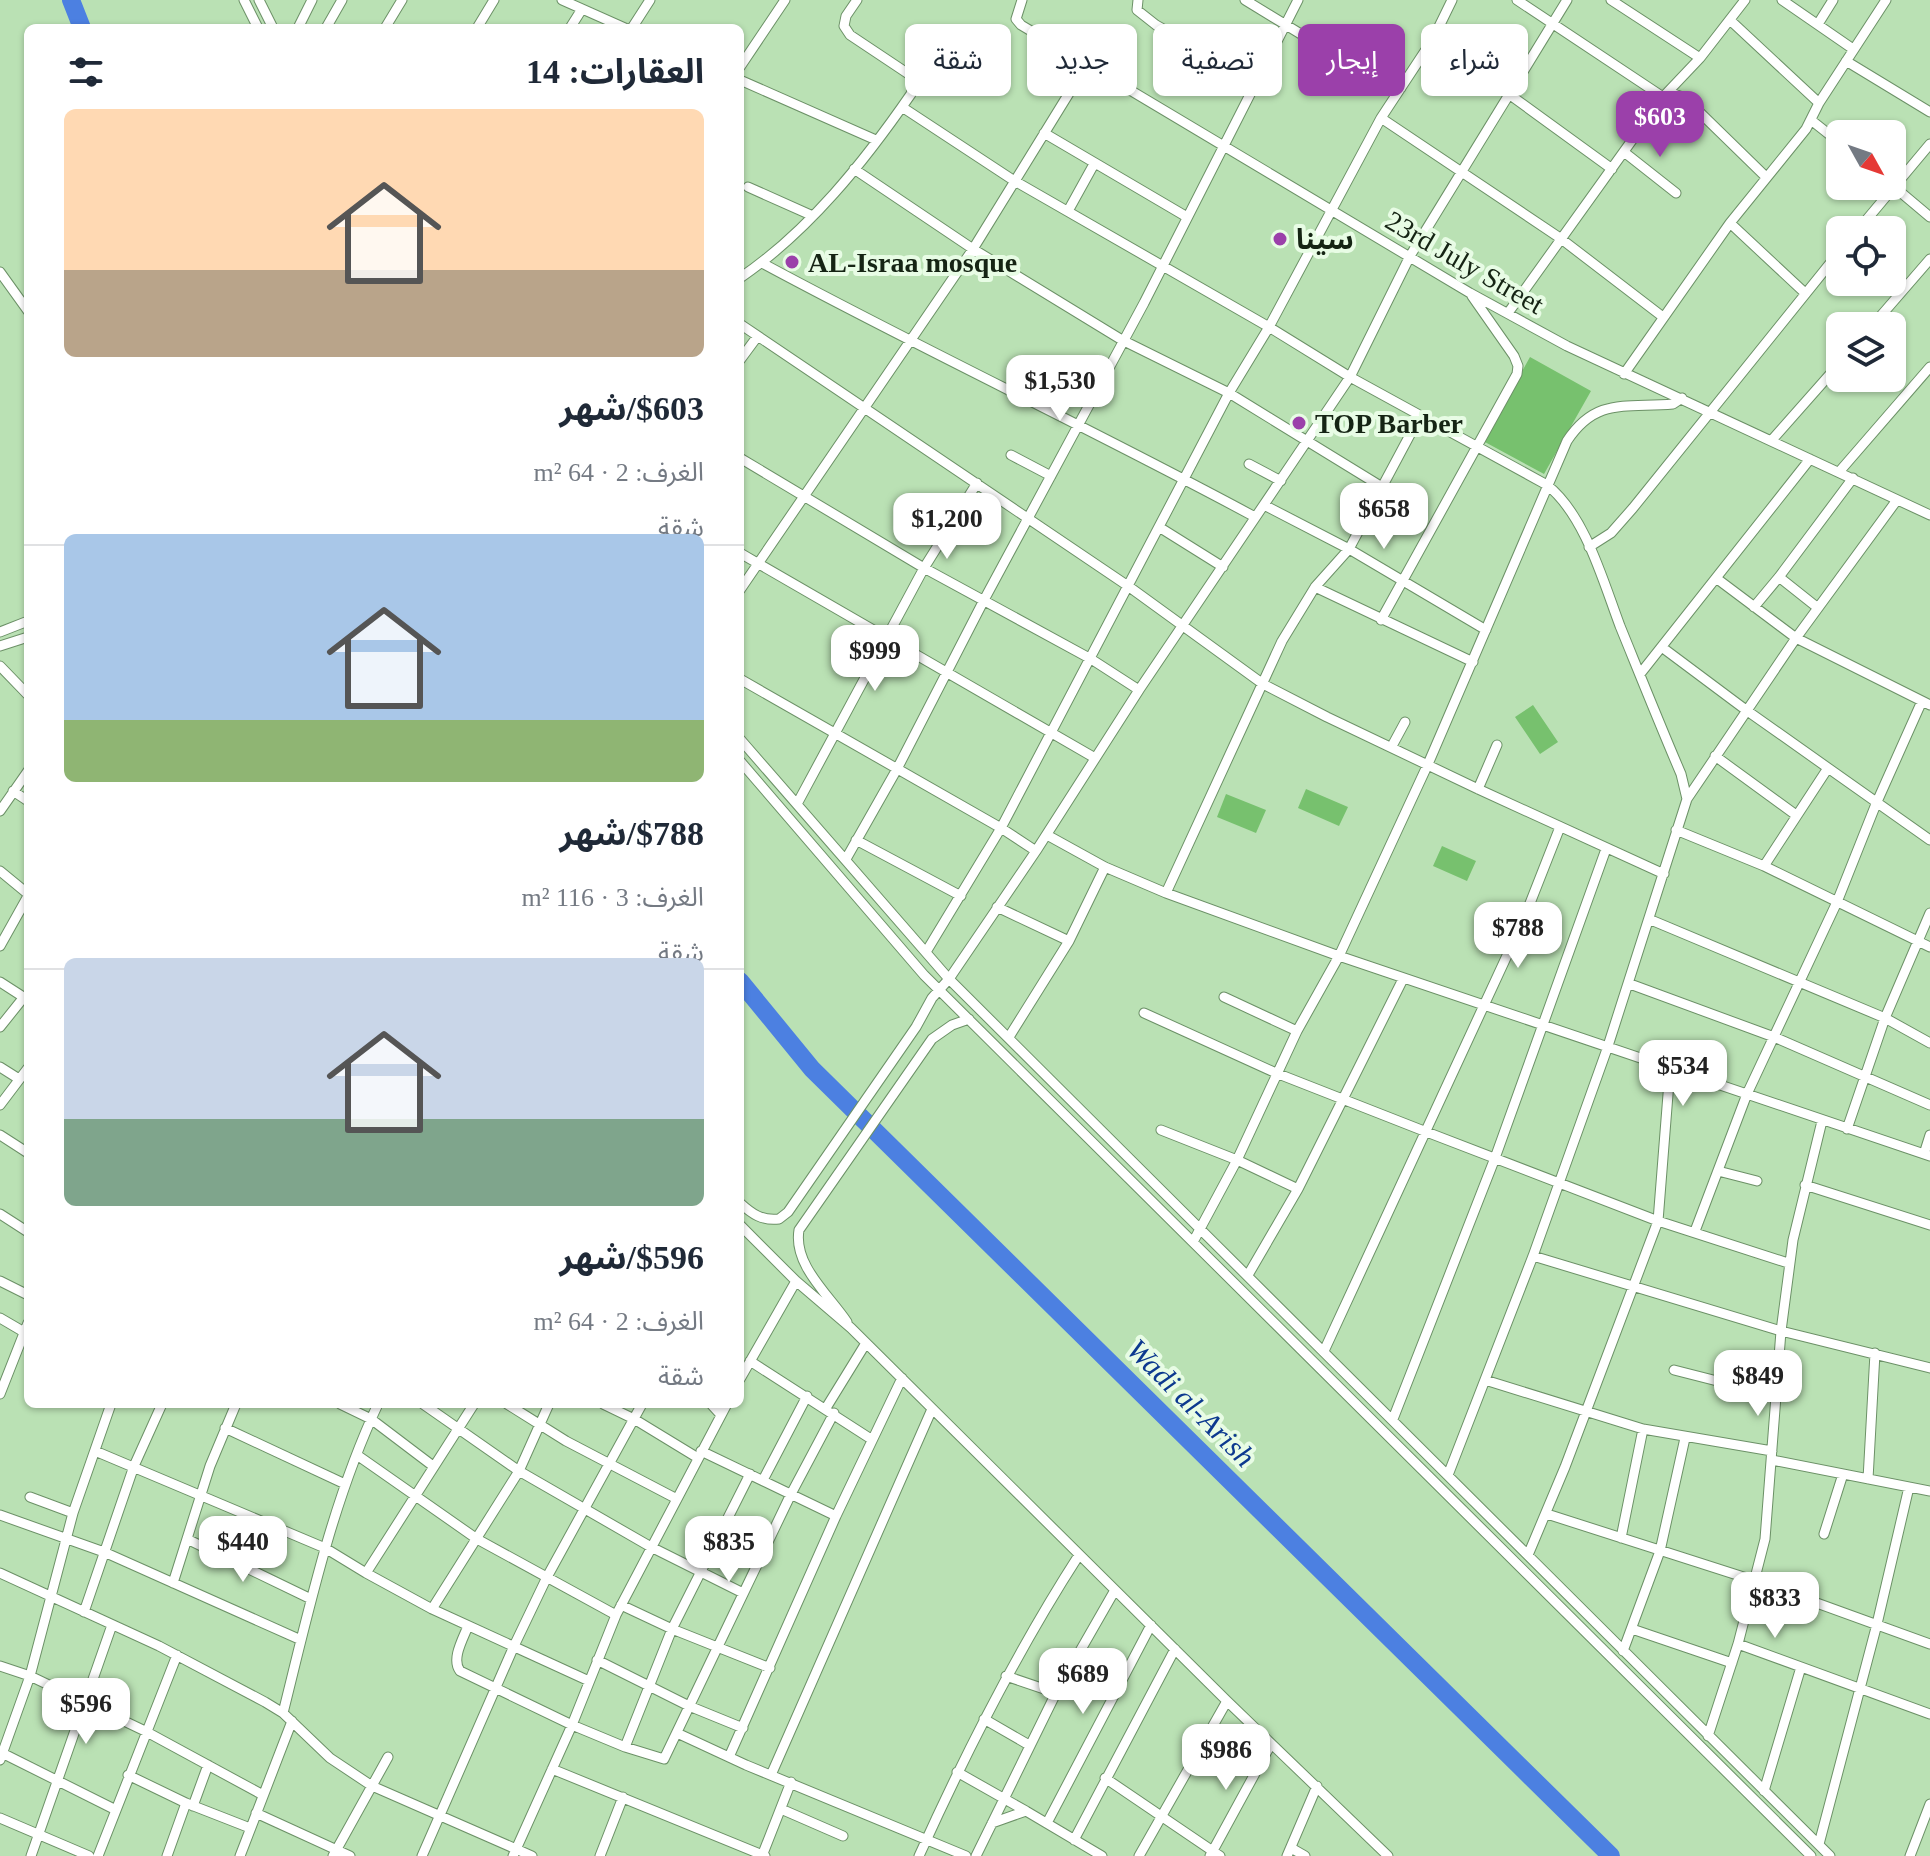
<!DOCTYPE html>
<html lang="ar">
<meta charset="utf-8">
<style>
body{margin:0;font-family:"Times New Roman","Noto Sans Arabic",serif;background:#f6f6f7;color:#1f2937;direction:rtl;height:100vh;display:flex;flex-direction:column;font-size:30px;white-space:nowrap}
*{box-sizing:border-box;margin:0}
p{font-size:26px;color:#747a83}
.icon{flex:none;width:44px;height:44px;fill:none;stroke:currentColor;stroke-width:2;stroke-linecap:round;stroke-linejoin:round}
.map{position:relative;flex:1;overflow:hidden;direction:ltr}
.drawer{position:absolute;left:24px;top:24px;width:720px;height:1384px;display:flex;flex-direction:column;background:#fff;border-radius:12px;box-shadow:0 2px 6px #0004;direction:rtl}
.drawer>*{flex:none}
.hud{position:absolute;left:768px;top:24px;width:760px;height:72px;direction:rtl;display:flex;gap:16px}
.needle{width:52px;rotate:130deg}
.fabs{position:absolute;left:1826px;top:120px;display:grid;gap:16px}
.fabs a{display:grid;place-items:center;width:80px;height:80px;border-radius:12px;background:#fff;box-shadow:0 2px 6px #0004;font-size:40px}
.price{position:absolute;translate:-50% -68px;padding:0 18px;border-radius:16px;background:#fff;color:#222;font-size:26px;line-height:52px;filter:drop-shadow(0 2px 4px #0008)}
.price::after{content:'';position:absolute;left:50%;top:48px;width:24px;height:18px;margin-left:-12px;background:inherit;clip-path:polygon(0 0,100% 0,50% 100%)}
.price.current{background:#9b40aa;color:#fff}
ul{padding:0;list-style:none}
li{display:grid;align-content:center;gap:16px;height:424px;padding:0 40px}
li+li{border-top:2px solid #e0e1e3}
li span{display:grid;place-items:center;height:248px;border-radius:12px;color:#555}
li>.icon{margin-inline-start:auto}
span .icon{width:144px;height:144px;fill:#fffc;stroke-width:1}
li b{font-size:34px}
h2{display:flex;justify-content:space-between;align-items:center;height:96px;padding:0 40px;font-size:34px}
.tag{padding:0 28px;border-radius:12px;background:#fff;box-shadow:0 2px 6px #0004;font-size:28px;line-height:72px}
.tag.current{background:#9b40aa;color:#fff}
.map>svg:first-child{display:block}
.green{fill:#77c16e}
.lines{fill:none;stroke-linecap:round;stroke-linejoin:round}
.river{stroke:#4c80e1;stroke-width:18}
.minor-casing{stroke:#6c9167;stroke-width:11}
.minor{stroke:#fff;stroke-width:9}
.poi-dot{fill:#9b40aa;stroke:#e8fce5;stroke-width:3}
.labels{text-anchor:middle;stroke-width:8;stroke-linejoin:round;paint-order:stroke}
.poi-label{font-size:28px;font-weight:bold;fill:#152414;stroke:#e8fce5;text-anchor:start}
.street-label{font-size:28px;fill:#152414;stroke:#e8fce5}
.water-label{font-size:30px;font-style:italic;fill:#0c398f;stroke:#e8fce5}
</style>
<div class="map">
<svg width="1930" height="1856" viewBox="0 0 1930 1856">
<rect width="100%" height="100%" fill="#bae1b4"/>
<path class="green" d="M 1530,357 L 1591,391 L 1544,474 L 1483,441 Z
M 1533,705 L 1558,742 L 1540,754 L 1515,717 Z
M 1306,789 L 1348,807 L 1339,826 L 1298,808 Z
M 1226,794 L 1266,810 L 1256,833 L 1217,817 Z
M 1442,846 L 1476,861 L 1467,881 L 1433,866 Z"/>
<g class="lines">
<path class="river" d="M 71,0 L 82,28
M 740,981 L 812,1069 L 1611,1856"/>
<g class="minor-casing">
<path id="minor" d="M 244,0 L 258,28
M 259,0 L 273,28
M 562,0 L 625,28
M 1022,0 L 1016,19 L 1021,25 L 1470,293 L 1567,346 L 1930,515
M 1138,0 L 1137,10 L 1156,25 L 1258,83
M 1245,0 L 1327,50 L 1401,88
M 1517,0 L 1663,97 L 1674,94 L 1685,98 L 1766,177
M 1611,0 L 1700,58 L 1745,0
M 1782,0 L 1853,49
M 1731,21 L 1819,103 L 1886,0
M 1818,24 L 1833,0
M 298,28 L 312,0
M 326,28 L 342,0
M 385,28 L 402,0
M 477,28 L 494,0
M 570,28 L 582,9
M 632,28 L 650,0
M 1433,39 L 1612,169
M 1846,61 L 1930,112
M 740,67 L 785,0
M 740,80 L 876,140
M 902,107 L 1013,180 L 1269,327 L 1350,377 L 1547,485 C 1585,515 1603,581 1620,626 C 1640,675 1660,725 1681,774 L 1687,799 L 1607,1049 L 1533,1256 L 1448,1475
M 1381,118 L 1560,238 L 1663,317
M 1811,120 L 1840,143
M 1044,133 L 1187,217
M 1624,152 L 1676,193
M 854,169 L 973,249 L 1122,340 L 1229,393 L 1382,487
M 1892,185 L 1930,217
M 748,187 L 813,216
M 1068,211 L 1094,164
M 1730,223 L 1805,293
M 1858,230 L 1930,144
M 762,263 C 925,351 1092,429 1255,517
M 0,272 L 28,311
M 740,278 C 809,231 864,162 911,94 L 914,83 L 910,75 L 850,35 L 844,26 L 846,16 L 857,0
M 1508,313 L 1663,97 L 1700,58
M 740,324 L 1128,586 L 1263,684 L 1327,717 L 1478,789 L 1664,874
M 1872,326 L 1930,259
M 740,360 L 757,337
M 1624,374 L 1730,223 L 1806,129 L 1819,103
M 1771,441 L 1840,363
M 1011,455 L 1051,476
M 740,458 L 924,568 L 1091,659 L 1139,690
M 1249,464 L 1281,481
M 1839,472 L 1930,367
M 1264,505 L 1349,549 L 1486,630
M 1159,527 L 1223,567
M 1589,547 L 1611,533 L 1633,508 L 1840,251
M 740,553 L 1095,758
M 1779,577 L 1818,608
M 1716,578 L 1796,638 L 1930,705
M 1315,587 L 1473,662
M 740,590 L 973,249 L 1087,64
M 1754,607 L 1779,577 L 1853,478
M 1381,620 L 1517,374 L 1518,366 L 1514,356 L 1472,296
M 0,632 L 28,621
M 0,646 L 28,637
M 1663,648 L 1746,710 L 1930,840
M 0,666 L 28,695
M 1640,674 L 1810,459
M 740,679 L 1001,828 L 1036,851
M 740,739 L 949,979 L 1830,1856
M 1392,746 L 1405,722
M 1715,756 L 1796,815
M 740,761 L 924,975 L 1811,1856
M 1478,789 L 1497,745
M 13,791 L 28,801
M 1687,799 L 1796,638 L 1897,500
M 797,804 L 924,568 L 977,483
M 0,811 L 28,771
M 1676,830 L 1764,866 L 1930,947
M 1047,835 L 1105,867 L 1166,893 L 1339,956 L 1930,1156
M 856,840 L 961,896
M 846,859 L 897,769 L 984,600 L 1144,303 L 1298,0
M 1764,866 L 1828,768
M 0,871 L 28,894
M 1166,893 L 1282,641 L 1315,587 L 1349,549 L 1420,416
M 997,907 L 1069,941
M 1651,920 L 1885,1018 L 1930,1043
M 0,946 L 28,896
M 926,952 L 1001,828 L 1229,393 L 1269,327 L 1381,118 L 1433,39 L 1452,0
M 0,982 L 28,1000
M 1630,984 L 1774,1037 L 1930,1105
M 1224,997 L 1297,1031
M 1144,1013 L 1276,1073 L 1424,1131 L 1658,1221 L 1788,1263
M 0,1027 L 24,997
M 1009,1037 L 1069,941 L 1105,867
M 0,1067 L 19,1079
M 0,1105 L 28,1068
M 1822,1121 L 1793,1240 L 1781,1331 L 1930,1368
M 1847,1129 L 1885,1018 L 1930,913
M 1161,1130 L 1237,1160 L 1298,1189
M 0,1135 L 28,1153
M 1924,1154 L 1930,1135
M 1718,1171 L 1757,1181
M 1805,1185 L 1930,1225
M 740,1203 C 752,1214 762,1221 779,1219 L 788,1212 L 916,1027 L 932,998 L 949,979 L 1036,851 L 1139,690 L 1350,377 L 1410,256 L 1567,0
M 0,1214 L 28,1232
M 740,1225 L 796,1281 L 851,1328 L 1227,1701 L 1388,1856
M 1695,1231 L 1747,1094 L 1837,902 L 1876,804 L 1922,701
M 1193,1242 L 1237,1160 L 1297,1031 L 1339,956 L 1428,764 L 1567,441 C 1596,397 1626,408 1673,404 L 1682,398
M 1533,1256 L 1781,1331 L 1765,1539 L 1738,1644 L 1708,1736
M 1248,1275 L 1298,1189 L 1403,979
M 0,1281 L 28,1295
M 0,1318 L 24,1332
M 847,1322 C 829,1295 793,1265 799,1230 L 932,1039 L 952,1025 L 969,1019
M 1324,1351 L 1523,921 L 1560,827
M 750,1361 L 871,1439
M 1674,1370 L 1776,1396
M 740,1379 L 796,1281
M 1485,1380 L 1643,1429 L 1772,1451
M 0,1394 L 28,1323
M 340,1404 L 371,1419 L 433,1466
M 423,1404 L 519,1471 L 651,1547 L 743,1593
M 474,1404 L 366,1573 L 432,1609 L 589,1681
M 507,1404 L 566,1441 L 677,1499
M 603,1404 L 634,1419 L 698,1458
M 711,1404 L 721,1415
M 826,1408 L 866,1343
M 1393,1419 L 1495,1158 L 1606,849
M 225,1428 L 345,1484
M 95,1451 L 325,1548 L 366,1573
M 701,1451 L 836,1516
M 357,1455 L 477,1539 L 616,1615
M 1772,1460 L 1930,1491
M 1868,1479 L 1875,1353
M 763,1480 L 807,1396
M 30,1497 L 73,1513
M 1547,1514 L 1756,1581 L 1930,1644
M 0,1515 L 104,1552 L 301,1640
M 1824,1534 L 1843,1474
M 1621,1538 L 1643,1429
M 189,1540 L 311,1599
M 1528,1555 L 1565,1467 L 1658,1221 L 1670,1069
M 0,1573 L 159,1646 L 265,1702 L 283,1713 L 330,1758 L 372,1786 L 532,1856
M 173,1583 L 210,1466 L 236,1404
M 621,1605 L 672,1629 L 770,1668
M 432,1609 L 519,1471 L 549,1404
M 84,1612 L 134,1466 L 162,1404
M 468,1626 C 463,1639 451,1659 460,1671 L 572,1725 L 625,1747 L 664,1759 L 791,1494 L 834,1413
M 1632,1629 L 1732,1663
M 1738,1644 L 1930,1714
M 1623,1651 L 1660,1551 L 1685,1438
M 597,1660 L 689,1706 L 743,1728
M 0,1666 L 30,1676 L 145,1731 L 263,1795
M 1006,1676 L 1056,1693
M 283,1713 C 309,1609 332,1502 378,1404
M 984,1719 L 1029,1745
M 677,1733 L 746,1765 L 966,1856
M 625,1747 L 672,1629 L 750,1474
M 0,1752 L 114,1809
M 729,1757 L 836,1516 L 902,1378
M 0,1760 L 30,1676 L 73,1513 L 111,1404
M 552,1769 L 765,1856
M 957,1772 L 1026,1811
M 128,1775 L 186,1803 L 250,1828
M 771,1775 L 932,1409
M 1105,1778 L 1220,1856
M 1764,1791 L 1801,1667
M 193,1806 L 208,1765
M 781,1809 L 843,1836
M 256,1813 L 350,1856
M 0,1818 L 89,1856
M 992,1823 L 1026,1811 L 1102,1856
M 1047,1823 L 1151,1625
M 1074,1840 L 1175,1649
M 1819,1844 L 1877,1624 L 1909,1487
M 1291,1848 L 1305,1856
M 31,1856 L 112,1625
M 98,1856 L 177,1655
M 167,1856 L 186,1803
M 240,1856 L 292,1721
M 333,1856 L 388,1757
M 422,1856 L 514,1646 L 547,1577 L 642,1404
M 513,1856 L 572,1725 L 616,1615 L 727,1404
M 600,1856 L 623,1797
M 762,1856 L 791,1782
M 919,1856 C 966,1752 1017,1651 1079,1555
M 976,1856 L 1056,1693 L 1115,1590
M 1139,1856 L 1227,1701
M 1210,1856 L 1271,1744
M 1287,1856 L 1317,1786
M 1910,1856 L 1930,1804"/>
</g>
<use href="#minor" class="minor"/>
</g>
<g class="poi-dot">
<circle cx="1280" cy="239" r="8"/>
<circle cx="792" cy="262" r="8"/>
<circle cx="1299" cy="423" r="8"/>
</g>
<g class="labels">
<g class="poi-label">
<text x="1296" y="249">سينا</text>
<text x="808" y="272">AL-Israa mosque</text>
<text x="1315" y="433">TOP Barber</text>
</g>
<g class="street-label">
<text transform="translate(1465 262) rotate(30)" y="10">23rd July Street</text>
</g>
<g class="water-label">
<text transform="translate(1191 1403) rotate(45)" y="10">Wadi al-Arish</text>
</g>
</g>
</svg>
<div class="fabs">
<a><svg class="needle" viewBox="-14 -14 28 28"><path d="M0-13l5 13h-10z" fill="#e53935"/><path d="M0 13l5-13h-10z" fill="#747a83"/></svg></a>
<a><svg class="icon" aria-label="locate" viewBox="0 0 24 24"><circle cx="12" cy="12" r="6"/><path d="M12 2v4M12 18v4M2 12h4M18 12h4"/></svg></a>
<a><svg class="icon" aria-label="layers" viewBox="0 0 24 24"><path d="M12 4l9 5-9 5-9-5zM3 14l9 5 9-5"/></svg></a>
</div>
<b class="price current" style="left:1660px;top:159px">$603</b>
<b class="price" style="left:1060px;top:423px">$1,530</b>
<b class="price" style="left:1384px;top:551px">$658</b>
<b class="price" style="left:947px;top:561px">$1,200</b>
<b class="price" style="left:875px;top:693px">$999</b>
<b class="price" style="left:1518px;top:970px">$788</b>
<b class="price" style="left:1683px;top:1108px">$534</b>
<b class="price" style="left:1758px;top:1418px">$849</b>
<b class="price" style="left:243px;top:1584px">$440</b>
<b class="price" style="left:729px;top:1584px">$835</b>
<b class="price" style="left:1775px;top:1640px">$833</b>
<b class="price" style="left:1083px;top:1716px">$689</b>
<b class="price" style="left:86px;top:1746px">$596</b>
<b class="price" style="left:1226px;top:1792px">$986</b>
<div class="hud">
<a class="tag">شراء</a>
<a class="tag current">إيجار</a>
<a class="tag">تصفية</a>
<a class="tag">جديد</a>
<a class="tag">شقة</a>
</div>
<section class="drawer">
<h2>العقارات: 14<svg class="icon" aria-label="filters" viewBox="0 0 24 24"><path d="M4 7h16M4 17h16"/><circle cx="9" cy="7" r="2"/><circle cx="15" cy="17" r="2"/></svg></h2>
<ul>
<li><span style="background:linear-gradient(#ffd9b3 65%,#b9a48a 0)"><svg class="icon" aria-label="home" viewBox="0 0 24 24"><path d="M3 11l9-7 9 7M6 9v11h12V9"/></svg></span><div><b>$603/شهر</b><p>الغرف: 2 · 64 m²</p><p>شقة</p></div></li>
<li><span style="background:linear-gradient(#a9c7e8 75%,#8fb573 0)"><svg class="icon" aria-label="home" viewBox="0 0 24 24"><path d="M3 11l9-7 9 7M6 9v11h12V9"/></svg></span><div><b>$788/شهر</b><p>الغرف: 3 · 116 m²</p><p>شقة</p></div></li>
<li><span style="background:linear-gradient(#c9d6e8 65%,#7fa58c 0)"><svg class="icon" aria-label="home" viewBox="0 0 24 24"><path d="M3 11l9-7 9 7M6 9v11h12V9"/></svg></span><div><b>$596/شهر</b><p>الغرف: 2 · 64 m²</p><p>شقة</p></div></li>
</ul>
</section>
</div>
